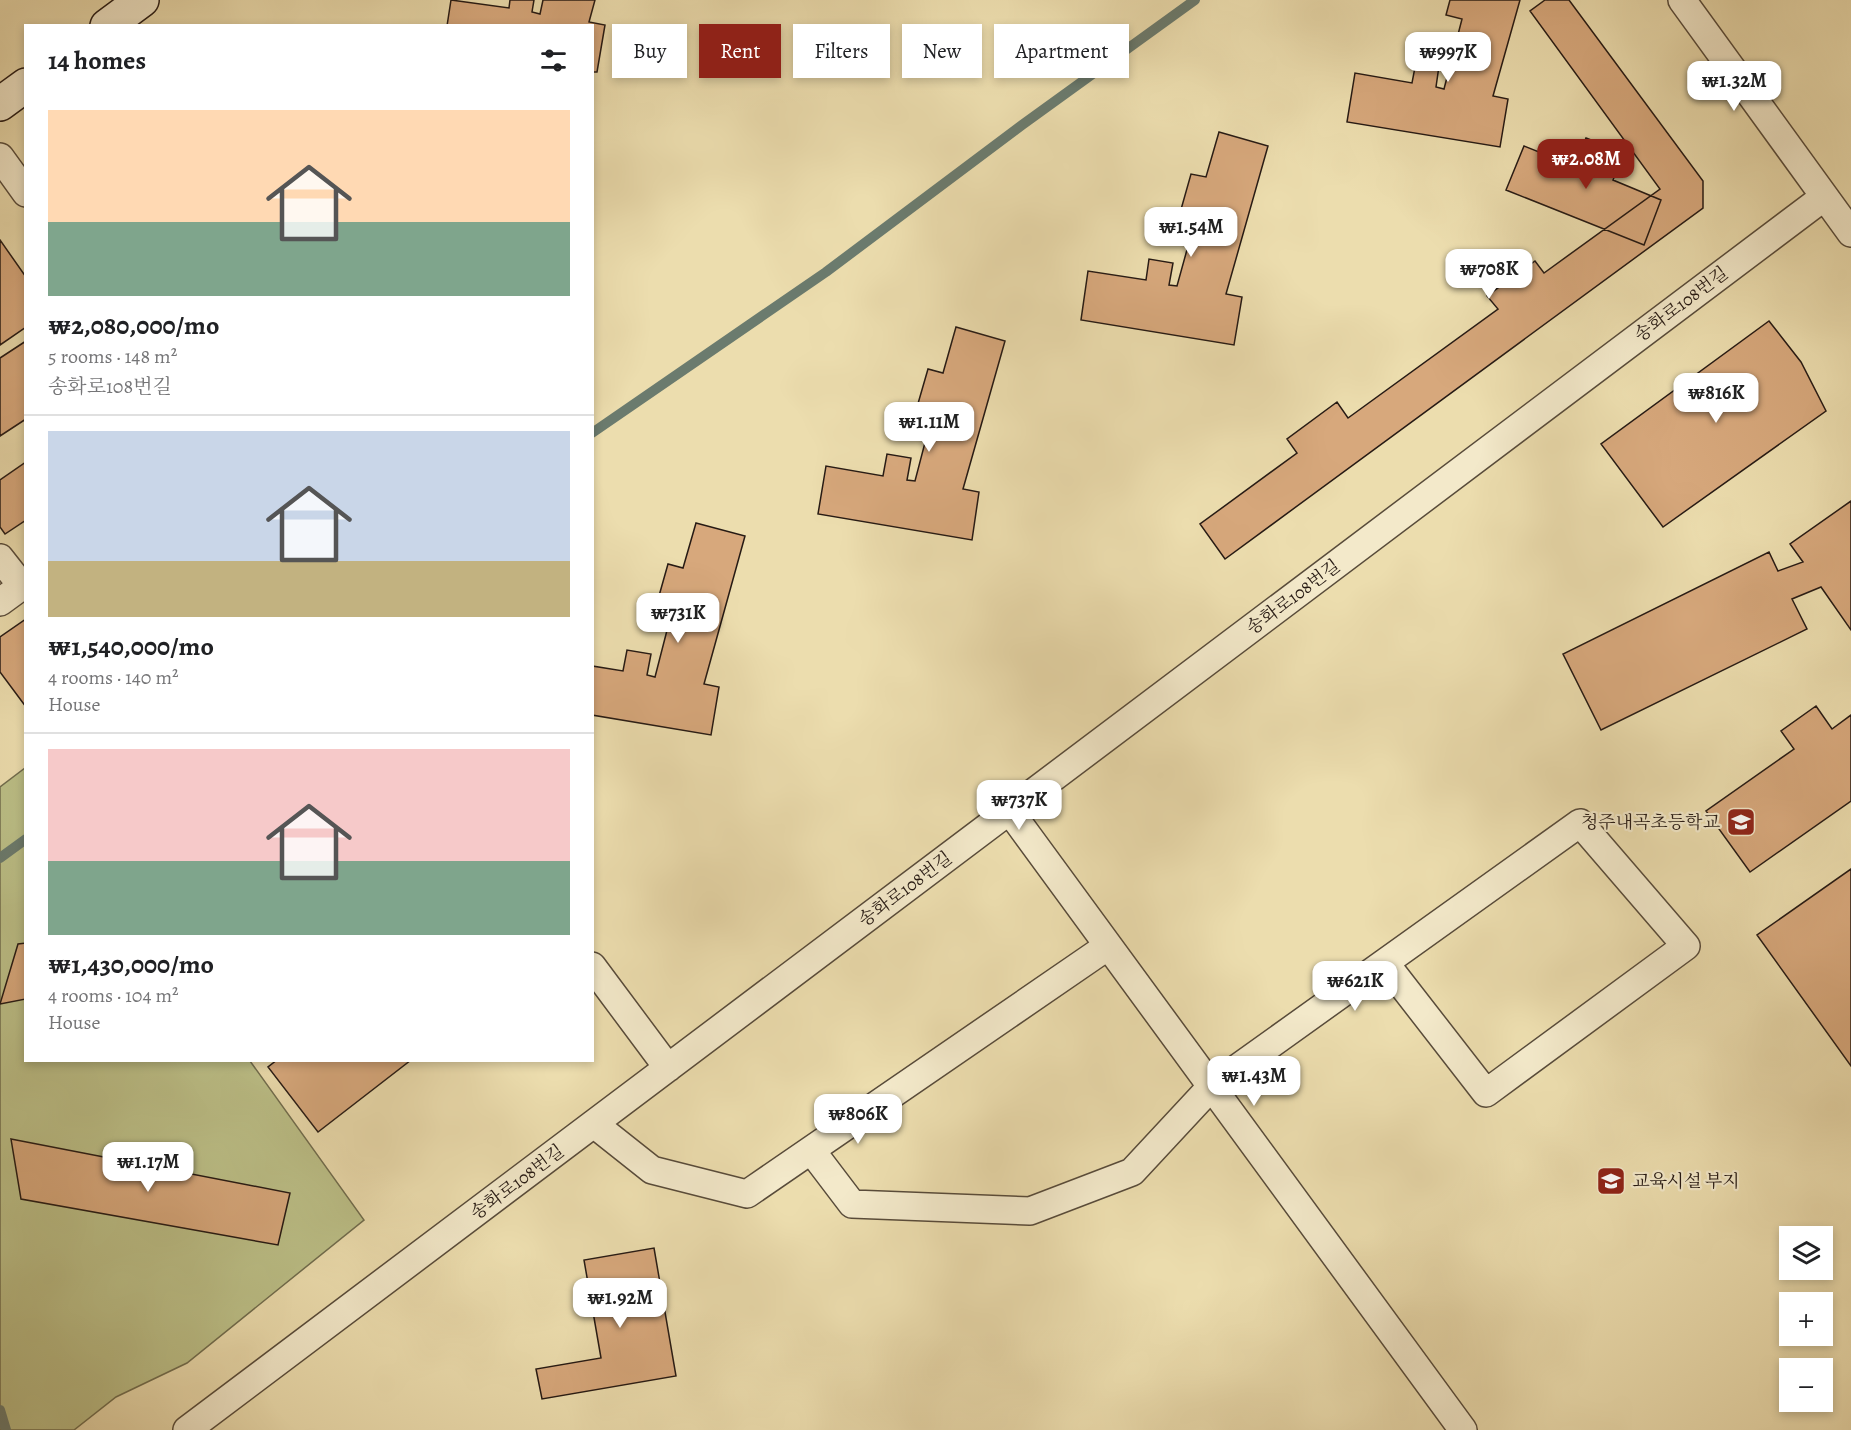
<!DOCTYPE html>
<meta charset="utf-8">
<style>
body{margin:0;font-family:Alegreya,"Noto Serif KR",serif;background:#f6f6f6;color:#202124;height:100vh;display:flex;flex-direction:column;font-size:22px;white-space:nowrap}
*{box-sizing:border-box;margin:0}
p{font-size:20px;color:#757577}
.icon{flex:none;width:33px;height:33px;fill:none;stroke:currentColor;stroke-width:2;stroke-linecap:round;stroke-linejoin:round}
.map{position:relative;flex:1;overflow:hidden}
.panel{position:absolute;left:24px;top:24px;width:570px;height:1038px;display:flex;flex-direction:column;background:#fff;border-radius:0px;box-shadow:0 3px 9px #0003}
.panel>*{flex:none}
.top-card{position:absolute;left:612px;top:24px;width:570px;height:54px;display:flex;gap:12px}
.buttons{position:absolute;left:1779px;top:1226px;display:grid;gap:12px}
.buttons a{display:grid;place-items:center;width:54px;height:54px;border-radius:0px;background:#fff;box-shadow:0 3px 9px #0003;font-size:30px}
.price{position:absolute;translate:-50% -51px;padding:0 14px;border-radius:12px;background:#fff;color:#222;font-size:20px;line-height:39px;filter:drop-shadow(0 2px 3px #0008)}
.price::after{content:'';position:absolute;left:50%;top:36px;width:18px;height:14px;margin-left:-9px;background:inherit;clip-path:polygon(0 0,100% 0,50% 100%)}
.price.current{background:#8f2418;color:#fff}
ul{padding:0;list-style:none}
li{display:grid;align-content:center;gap:12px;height:318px;padding:0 24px}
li+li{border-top:2px solid #e0e0e0}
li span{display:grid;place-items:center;height:186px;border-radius:0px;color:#555}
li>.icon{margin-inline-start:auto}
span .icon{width:108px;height:108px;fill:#fffc;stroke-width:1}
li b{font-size:26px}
h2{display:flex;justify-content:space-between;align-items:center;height:72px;padding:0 24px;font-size:26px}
.chip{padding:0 21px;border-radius:0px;background:#fff;box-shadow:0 3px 9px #0003;font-size:21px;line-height:54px}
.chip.current{background:#8f2418;color:#fff}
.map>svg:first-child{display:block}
.green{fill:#bcc088;stroke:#716d4e;stroke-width:1.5}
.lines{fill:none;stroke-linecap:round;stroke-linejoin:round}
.stream{stroke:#6b7b6e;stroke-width:10}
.building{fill:#d7a87c;stroke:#261a14;stroke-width:1.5}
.street-casing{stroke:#584b3a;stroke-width:30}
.secondary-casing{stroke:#261a14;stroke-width:36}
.street{stroke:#f3e9ca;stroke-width:27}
.secondary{stroke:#f3e9ca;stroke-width:33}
.labels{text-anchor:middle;stroke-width:4.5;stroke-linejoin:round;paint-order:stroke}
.street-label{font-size:18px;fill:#261a14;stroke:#f3e9ca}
.poi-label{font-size:18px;fill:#261a14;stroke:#f3e9ca;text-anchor:end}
</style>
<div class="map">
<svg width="1851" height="1430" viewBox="0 0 1851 1430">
<rect width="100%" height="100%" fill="#ecddae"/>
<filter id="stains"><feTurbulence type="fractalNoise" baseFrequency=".00333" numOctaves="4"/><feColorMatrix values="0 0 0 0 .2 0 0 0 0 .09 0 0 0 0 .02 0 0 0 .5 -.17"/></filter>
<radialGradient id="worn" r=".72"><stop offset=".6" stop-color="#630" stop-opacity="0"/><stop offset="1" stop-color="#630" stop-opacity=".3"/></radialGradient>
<path class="green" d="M 25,768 L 26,1060 L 250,1061 L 364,1220 L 187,1363 L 116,1397 L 74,1430 L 0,1430 L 0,787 Z"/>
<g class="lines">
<path class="stream" d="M 592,433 L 826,272 L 1022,125 L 1195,0
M 0,858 L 26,839
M 0,1410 L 6,1430"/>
</g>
<path class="building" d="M 451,0 L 509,8 L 510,0 L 534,0 L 532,12 L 540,14 L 543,0 L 595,0 L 589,22 L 605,25 L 597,72 L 592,72 L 592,26 L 447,26 Z
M 1450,0 L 1520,0 L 1493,96 L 1508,99 L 1500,147 L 1347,122 L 1355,73 L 1412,83 L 1416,62 L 1439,66 L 1436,87 L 1444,89 L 1462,19 L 1446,15 Z
M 1545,0 L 1569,0 L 1703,181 L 1703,208 L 1225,559 L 1200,524 L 1297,453 L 1287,439 L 1337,402 L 1348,418 L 1498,309 L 1487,296 L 1535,261 L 1544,273 L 1660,189 L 1530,11 Z
M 1219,132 L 1268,146 L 1226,294 L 1242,297 L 1234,345 L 1081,320 L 1088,271 L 1146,280 L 1149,259 L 1173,263 L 1169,285 L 1177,286 L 1196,217 L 1180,213 L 1191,174 L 1206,177 Z
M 1586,138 L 1624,153 L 1613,180 L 1661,200 L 1644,245 L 1506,190 L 1524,146 L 1574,166 Z
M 0,240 L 26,277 L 26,327 L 0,345 Z
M 1769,321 L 1801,362 L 1826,411 L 1663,527 L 1601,444 Z
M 956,327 L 1005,341 L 963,489 L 979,492 L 972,540 L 818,514 L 826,466 L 883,476 L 887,454 L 911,458 L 907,480 L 915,481 L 933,412 L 917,407 L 928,369 L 943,373 Z
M 26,341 L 26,419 L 0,436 L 0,358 Z
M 26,462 L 26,520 L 5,534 L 0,527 L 0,480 Z
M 1851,501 L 1851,630 L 1821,587 L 1792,599 L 1807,629 L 1601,730 L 1563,654 L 1769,552 L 1778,571 L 1803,562 L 1790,544 Z
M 696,523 L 745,536 L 704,684 L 719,687 L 711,735 L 592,715 L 592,666 L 623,671 L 627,650 L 651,654 L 647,675 L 655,677 L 673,607 L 657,603 L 668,564 L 683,568 Z
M 26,619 L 26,707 L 0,672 L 0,637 Z
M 1816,706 L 1832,729 L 1851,715 L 1851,801 L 1750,872 L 1706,811 L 1794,749 L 1781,731 Z
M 1851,869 L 1851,1066 L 1757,935 Z
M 26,943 L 26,999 L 0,1004 L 18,944 Z
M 277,1060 L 411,1060 L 318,1132 L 268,1067 Z
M 11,1139 L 290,1193 L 278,1245 L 21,1199 Z
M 654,1248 L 676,1376 L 542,1399 L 536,1369 L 601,1358 L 584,1260 Z"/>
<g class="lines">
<g class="street-casing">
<path id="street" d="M 1682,0 L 1851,233
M 0,157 L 26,193
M 0,558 L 22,586
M 0,602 L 26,583
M 1009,810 L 1463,1430
M 592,966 L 668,1068
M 594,1124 L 652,1170 L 747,1194 L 1108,946
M 811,1150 L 852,1204 L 1030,1211 L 1132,1172 L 1211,1087 L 1580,823 L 1686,946 L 1486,1093 L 1385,963
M 187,1430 L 1824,197"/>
</g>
<g class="secondary-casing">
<path id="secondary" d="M 107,26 L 142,0
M 0,104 L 26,85"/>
</g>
<use href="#street" class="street"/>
<use href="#secondary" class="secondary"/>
</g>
<defs>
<g id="school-square" transform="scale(1.5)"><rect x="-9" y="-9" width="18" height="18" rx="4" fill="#8f2418" stroke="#f3e9ca"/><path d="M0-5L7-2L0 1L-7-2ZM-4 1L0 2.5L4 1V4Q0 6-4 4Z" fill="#fff"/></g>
</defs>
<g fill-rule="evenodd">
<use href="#school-square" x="1741" y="822"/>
<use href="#school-square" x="1611" y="1181"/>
</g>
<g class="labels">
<g class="street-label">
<text transform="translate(1681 304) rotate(-37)" y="6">송화로108번길</text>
<text transform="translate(1293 597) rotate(-37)" y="6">송화로108번길</text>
<text transform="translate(905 889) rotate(-37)" y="6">송화로108번길</text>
<text transform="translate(517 1182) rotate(-37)" y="6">송화로108번길</text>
</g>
<g class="poi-label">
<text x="1720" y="828">청주내곡초등학교</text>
<text x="1632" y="1187" text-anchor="start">교육시설 부지</text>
</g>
</g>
<rect width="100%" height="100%" filter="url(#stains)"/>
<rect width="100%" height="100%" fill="url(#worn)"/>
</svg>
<div class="buttons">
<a><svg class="icon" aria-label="layers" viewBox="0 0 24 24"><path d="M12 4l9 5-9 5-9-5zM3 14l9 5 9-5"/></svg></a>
<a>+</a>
<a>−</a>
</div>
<b class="price" style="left:1448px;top:83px">₩997K</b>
<b class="price" style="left:1734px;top:112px">₩1.32M</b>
<b class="price current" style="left:1586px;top:190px">₩2.08M</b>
<b class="price" style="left:1191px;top:258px">₩1.54M</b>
<b class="price" style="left:1489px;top:300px">₩708K</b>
<b class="price" style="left:1716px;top:424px">₩816K</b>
<b class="price" style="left:929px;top:453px">₩1.11M</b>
<b class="price" style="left:678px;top:644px">₩731K</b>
<b class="price" style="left:1019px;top:831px">₩737K</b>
<b class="price" style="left:1355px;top:1012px">₩621K</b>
<b class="price" style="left:1254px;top:1107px">₩1.43M</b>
<b class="price" style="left:858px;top:1145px">₩806K</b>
<b class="price" style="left:148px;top:1193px">₩1.17M</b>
<b class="price" style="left:620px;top:1329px">₩1.92M</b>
<div class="top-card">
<a class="chip">Buy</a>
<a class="chip current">Rent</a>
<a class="chip">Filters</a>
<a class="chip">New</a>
<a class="chip">Apartment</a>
</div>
<section class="panel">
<h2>14 homes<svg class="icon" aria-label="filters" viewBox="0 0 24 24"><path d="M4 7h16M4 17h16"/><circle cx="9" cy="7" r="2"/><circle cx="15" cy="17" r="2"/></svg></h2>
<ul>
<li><span style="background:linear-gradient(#ffd9b3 60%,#7fa58c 0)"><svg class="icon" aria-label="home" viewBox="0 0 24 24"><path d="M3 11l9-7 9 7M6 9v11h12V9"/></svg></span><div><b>₩2,080,000/mo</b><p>5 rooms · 148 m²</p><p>송화로108번길</p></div></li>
<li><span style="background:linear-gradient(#c9d6e8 70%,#c2b280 0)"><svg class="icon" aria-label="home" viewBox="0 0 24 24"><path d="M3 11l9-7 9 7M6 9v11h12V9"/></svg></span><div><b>₩1,540,000/mo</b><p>4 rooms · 140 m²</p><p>House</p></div></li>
<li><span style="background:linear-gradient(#f6c9c9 60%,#7fa58c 0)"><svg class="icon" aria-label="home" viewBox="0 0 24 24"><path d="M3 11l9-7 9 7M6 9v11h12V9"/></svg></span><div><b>₩1,430,000/mo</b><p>4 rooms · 104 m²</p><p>House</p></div></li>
</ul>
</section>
</div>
